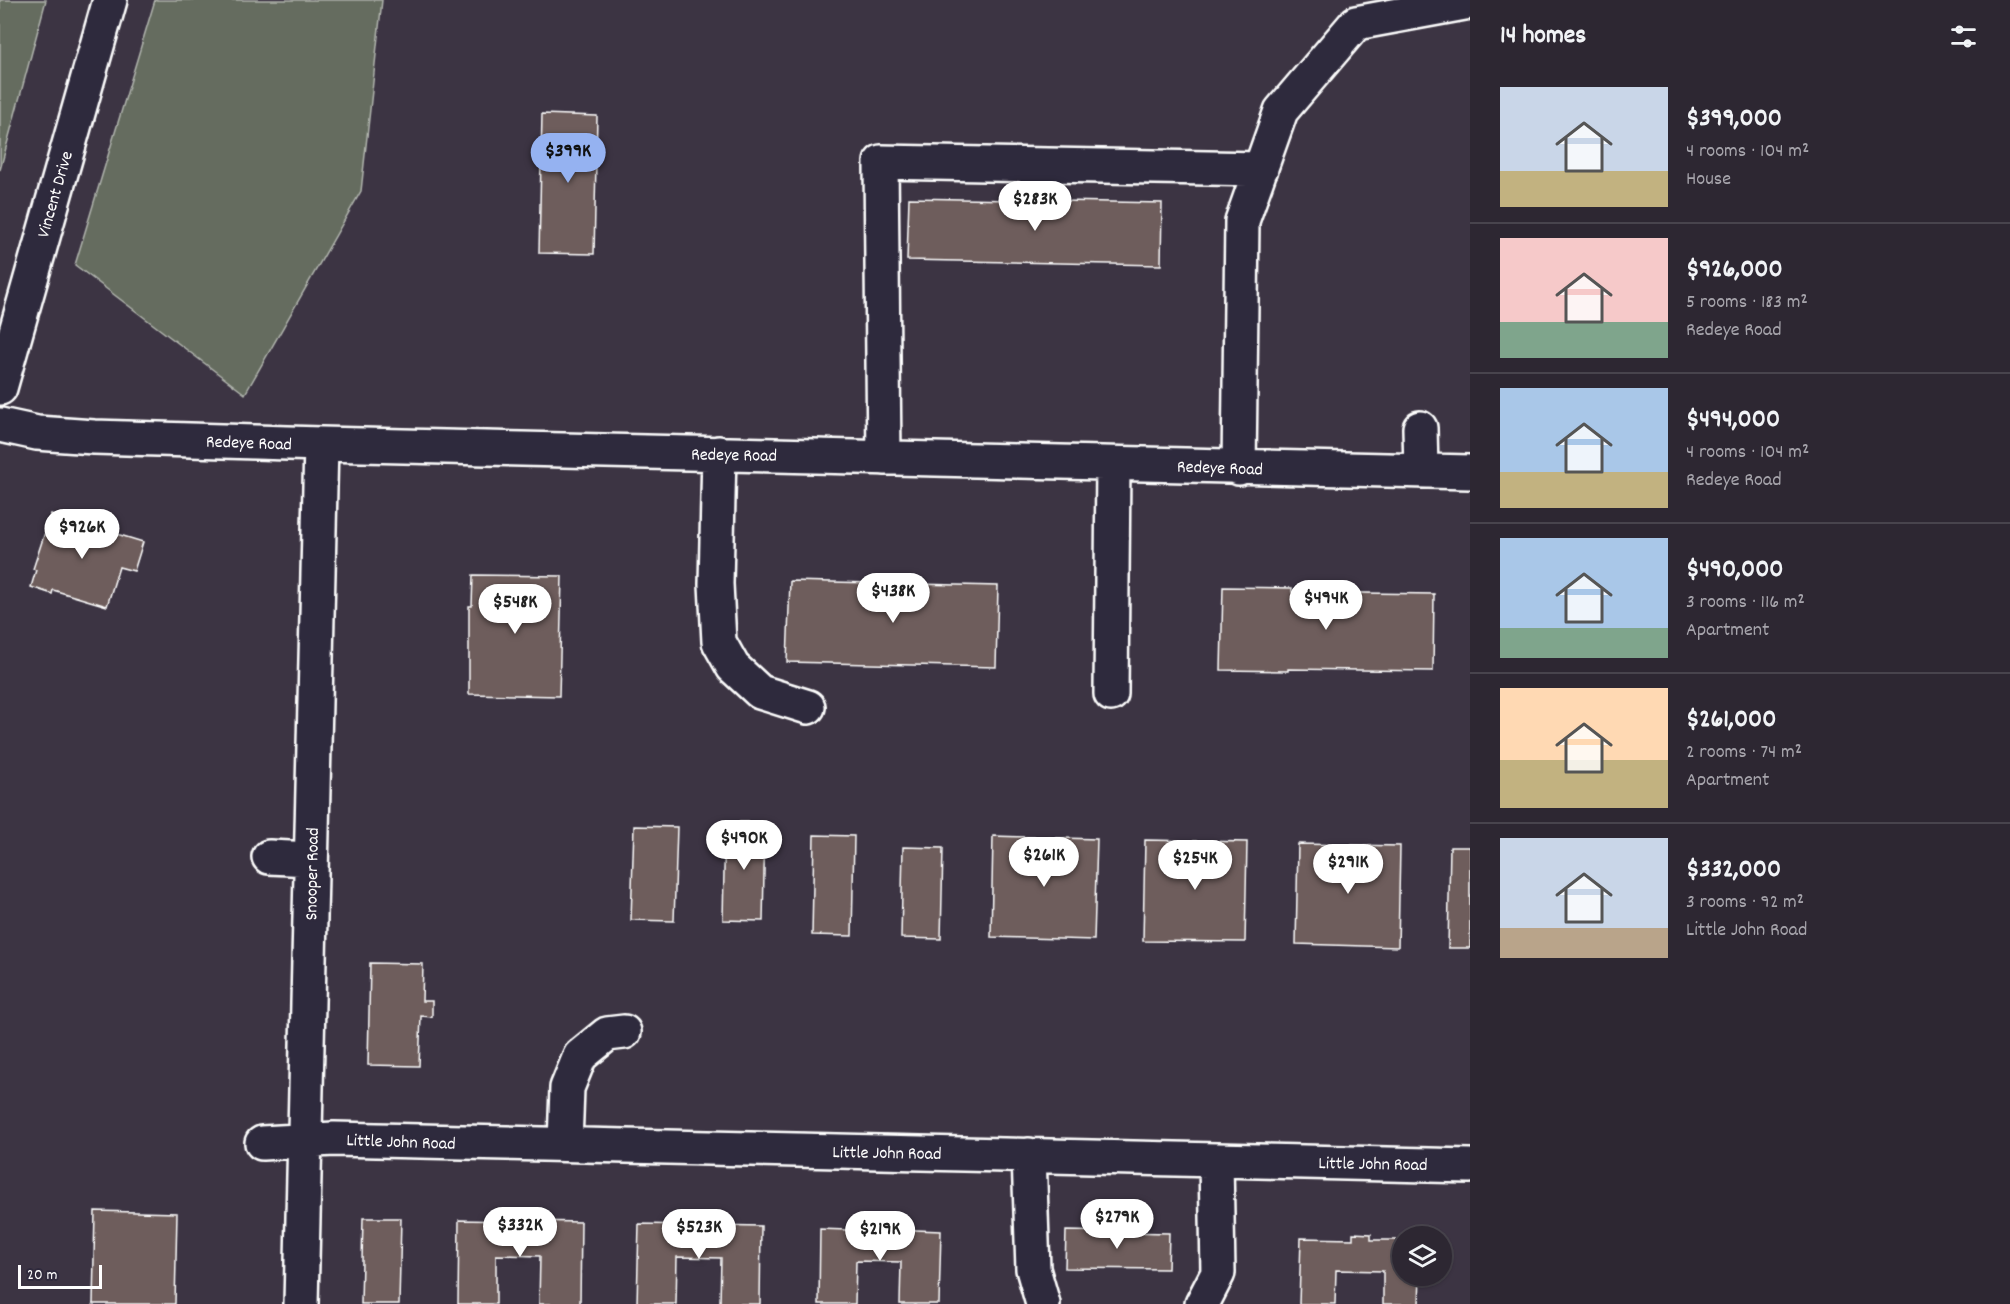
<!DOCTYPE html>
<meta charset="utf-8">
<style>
body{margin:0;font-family:Dekko,sans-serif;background:#39333e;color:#f1f3f6;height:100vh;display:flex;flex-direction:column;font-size:22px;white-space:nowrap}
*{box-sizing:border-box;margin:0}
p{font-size:20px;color:#a7a5ac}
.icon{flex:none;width:33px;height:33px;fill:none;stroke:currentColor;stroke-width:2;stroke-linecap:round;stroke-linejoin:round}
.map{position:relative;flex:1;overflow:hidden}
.panel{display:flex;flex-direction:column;background:#2d2732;width:540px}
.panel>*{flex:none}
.controls{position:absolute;left:1392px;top:1226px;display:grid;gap:12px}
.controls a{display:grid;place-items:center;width:60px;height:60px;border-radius:50%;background:#2d2732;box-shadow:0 2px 4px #0004,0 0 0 2px #48444d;font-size:30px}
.scale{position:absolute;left:18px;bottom:15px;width:84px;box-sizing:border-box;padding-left:6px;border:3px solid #fff;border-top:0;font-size:16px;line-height:21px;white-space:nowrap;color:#fff;-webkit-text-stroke:4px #2f2a3d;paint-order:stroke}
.price{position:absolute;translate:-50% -51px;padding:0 14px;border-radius:21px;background:#fff;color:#222;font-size:20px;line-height:39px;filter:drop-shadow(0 2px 3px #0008)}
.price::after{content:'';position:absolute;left:50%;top:36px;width:18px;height:14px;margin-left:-9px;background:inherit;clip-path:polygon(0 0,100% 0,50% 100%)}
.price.on{background:#95b2f1;color:#111}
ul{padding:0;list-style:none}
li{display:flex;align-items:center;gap:18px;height:150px;padding:0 30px}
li+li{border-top:2px solid #48444d}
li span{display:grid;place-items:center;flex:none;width:168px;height:120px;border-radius:0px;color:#555}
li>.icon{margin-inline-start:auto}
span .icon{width:72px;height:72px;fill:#fffc;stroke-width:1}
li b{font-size:26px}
h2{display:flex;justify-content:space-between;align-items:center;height:72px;padding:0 30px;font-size:26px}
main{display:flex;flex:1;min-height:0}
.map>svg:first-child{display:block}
.green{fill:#656c5f;stroke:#b2b6af;stroke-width:1.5}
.building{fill:#6e5d5b;stroke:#fff;stroke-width:1.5}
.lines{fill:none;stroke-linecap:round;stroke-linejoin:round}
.minor-casing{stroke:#fff;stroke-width:38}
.minor{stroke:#2f2a3d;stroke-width:33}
.labels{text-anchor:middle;stroke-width:4.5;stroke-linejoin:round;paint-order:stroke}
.street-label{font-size:18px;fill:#fff;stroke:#2f2a3d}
</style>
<main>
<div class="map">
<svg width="1470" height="1304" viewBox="0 0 1470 1304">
<rect width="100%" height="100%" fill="#3c3443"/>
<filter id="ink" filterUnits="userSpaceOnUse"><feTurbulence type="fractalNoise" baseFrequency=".0167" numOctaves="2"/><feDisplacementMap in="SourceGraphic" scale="12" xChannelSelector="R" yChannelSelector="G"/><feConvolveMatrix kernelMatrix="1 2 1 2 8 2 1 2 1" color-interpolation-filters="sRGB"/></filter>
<g filter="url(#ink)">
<path class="green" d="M 0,0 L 46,0 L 0,170 Z
M 155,0 L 382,0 L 361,191 L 245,394 L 75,265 Z"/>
<path class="building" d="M 542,114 L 597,116 L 594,254 L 539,253 Z
M 909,198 L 1162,203 L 1161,265 L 907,260 Z
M 51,514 L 143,542 L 134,571 L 119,567 L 107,606 L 53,590 L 52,594 L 31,587 L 36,570 L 33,569 Z
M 473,575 L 562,576 L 559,696 L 469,694 L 469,606 L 472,606 Z
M 790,581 L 998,586 L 996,667 L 787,662 Z
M 1223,587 L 1292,588 L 1292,592 L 1434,594 L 1433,671 L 1288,669 L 1288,671 L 1221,670 Z
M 725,822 L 765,822 L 763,921 L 723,920 Z
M 634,826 L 677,827 L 674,921 L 631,920 Z
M 814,835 L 854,836 L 852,936 L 812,935 Z
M 993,836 L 1097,839 L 1094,940 L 991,937 Z
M 1145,840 L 1247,842 L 1245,942 L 1143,941 Z
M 1298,844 L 1400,846 L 1398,947 L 1296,944 Z
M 903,847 L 943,848 L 941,939 L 901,938 Z
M 1450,847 L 1470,847 L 1470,948 L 1448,948 Z
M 370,963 L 423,964 L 422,1001 L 432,1001 L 432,1017 L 421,1016 L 419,1066 L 368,1065 Z
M 95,1211 L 177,1213 L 175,1304 L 93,1304 Z
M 512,1216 L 529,1216 L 529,1221 L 581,1222 L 580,1304 L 539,1304 L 540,1256 L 496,1255 L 496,1304 L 458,1304 L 459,1220 L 512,1221 Z
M 363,1218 L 401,1218 L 399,1304 L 361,1304 Z
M 693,1218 L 709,1219 L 709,1225 L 761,1226 L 760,1304 L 720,1304 L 721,1258 L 677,1257 L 676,1304 L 637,1304 L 639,1224 L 693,1225 Z
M 874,1224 L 890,1224 L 890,1229 L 941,1231 L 939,1304 L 900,1304 L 901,1262 L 856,1261 L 855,1304 L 819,1304 L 820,1229 L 874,1231 Z
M 1066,1231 L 1169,1233 L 1168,1269 L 1065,1268 Z
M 1353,1233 L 1371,1234 L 1371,1240 L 1402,1240 L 1402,1275 L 1420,1275 L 1419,1304 L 1383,1304 L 1383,1271 L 1336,1270 L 1335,1304 L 1299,1304 L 1301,1238 L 1353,1239 Z"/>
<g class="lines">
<g class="minor-casing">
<path id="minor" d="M 0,388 L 110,0
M 0,425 L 37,433 L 94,437 L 321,444 L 1470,472
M 1420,428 L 1421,471
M 719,453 L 716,584 L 719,642 L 733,667 L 760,692 L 808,707
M 884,458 L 881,162 L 1261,169
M 1239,468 L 1242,221 L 1281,111 L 1356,23 L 1470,2
M 1111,694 L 1113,464
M 269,857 L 311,859
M 262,1143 L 334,1139 L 1470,1166
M 565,1144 L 567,1088 L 580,1056 L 607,1034 L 624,1032
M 1029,1155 L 1033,1269 L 1043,1304
M 301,1304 L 321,444
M 1202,1304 L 1218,1273 L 1216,1160"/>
</g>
<use href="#minor" class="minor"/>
</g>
</g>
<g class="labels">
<g class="street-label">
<text transform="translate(54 194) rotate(-74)" y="6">Vincent Drive</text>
<text transform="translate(249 442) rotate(2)" y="6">Redeye Road</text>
<text transform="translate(734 454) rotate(1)" y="6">Redeye Road</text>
<text transform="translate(1220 467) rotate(2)" y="6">Redeye Road</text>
<text transform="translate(311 874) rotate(-89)" y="6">Snooper Road</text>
<text transform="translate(401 1141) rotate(2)" y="6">Little John Road</text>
<text transform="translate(887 1152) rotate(1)" y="6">Little John Road</text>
<text transform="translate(1373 1163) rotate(1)" y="6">Little John Road</text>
</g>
</g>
</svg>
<div class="controls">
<a><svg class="icon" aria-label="layers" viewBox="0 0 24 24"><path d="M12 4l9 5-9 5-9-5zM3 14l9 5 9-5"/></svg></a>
</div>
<div class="scale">20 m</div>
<b class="price on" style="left:568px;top:184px">$399K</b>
<b class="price" style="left:1035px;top:232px">$283K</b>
<b class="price" style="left:82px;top:560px">$926K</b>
<b class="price" style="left:893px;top:624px">$438K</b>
<b class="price" style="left:1326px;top:631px">$494K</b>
<b class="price" style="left:515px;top:635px">$548K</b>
<b class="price" style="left:744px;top:871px">$490K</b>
<b class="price" style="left:1044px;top:888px">$261K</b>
<b class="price" style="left:1195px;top:891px">$254K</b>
<b class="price" style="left:1348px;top:895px">$291K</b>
<b class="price" style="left:1117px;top:1250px">$279K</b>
<b class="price" style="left:520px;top:1258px">$332K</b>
<b class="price" style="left:699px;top:1260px">$523K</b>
<b class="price" style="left:880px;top:1262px">$219K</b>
</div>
<section class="panel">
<h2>14 homes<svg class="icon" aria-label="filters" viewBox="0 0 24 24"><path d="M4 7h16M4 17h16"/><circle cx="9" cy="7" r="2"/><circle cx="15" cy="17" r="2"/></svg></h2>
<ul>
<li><span style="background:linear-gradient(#c9d6e8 70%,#c2b280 0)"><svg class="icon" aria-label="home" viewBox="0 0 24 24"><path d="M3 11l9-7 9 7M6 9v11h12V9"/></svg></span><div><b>$399,000</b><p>4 rooms · 104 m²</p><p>House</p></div></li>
<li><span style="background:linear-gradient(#f6c9c9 70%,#7fa58c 0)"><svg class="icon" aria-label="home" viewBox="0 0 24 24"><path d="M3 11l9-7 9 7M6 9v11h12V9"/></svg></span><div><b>$926,000</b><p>5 rooms · 183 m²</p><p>Redeye Road</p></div></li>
<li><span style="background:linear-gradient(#a9c7e8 70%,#c2b280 0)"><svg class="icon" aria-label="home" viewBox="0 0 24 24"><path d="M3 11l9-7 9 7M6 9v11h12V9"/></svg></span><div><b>$494,000</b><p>4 rooms · 104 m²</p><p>Redeye Road</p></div></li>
<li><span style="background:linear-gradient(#a9c7e8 75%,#7fa58c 0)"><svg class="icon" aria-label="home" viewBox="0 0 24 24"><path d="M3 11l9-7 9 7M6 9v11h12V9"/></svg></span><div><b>$490,000</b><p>3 rooms · 116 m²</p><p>Apartment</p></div></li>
<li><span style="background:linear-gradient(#ffd9b3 60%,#c2b280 0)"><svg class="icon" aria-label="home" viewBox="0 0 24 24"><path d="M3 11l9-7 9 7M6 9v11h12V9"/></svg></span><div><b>$261,000</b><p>2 rooms · 74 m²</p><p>Apartment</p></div></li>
<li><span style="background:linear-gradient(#c9d6e8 75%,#b9a48a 0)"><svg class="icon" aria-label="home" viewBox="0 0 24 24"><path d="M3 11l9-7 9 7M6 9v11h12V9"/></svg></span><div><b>$332,000</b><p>3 rooms · 92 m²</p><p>Little John Road</p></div></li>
</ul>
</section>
</main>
